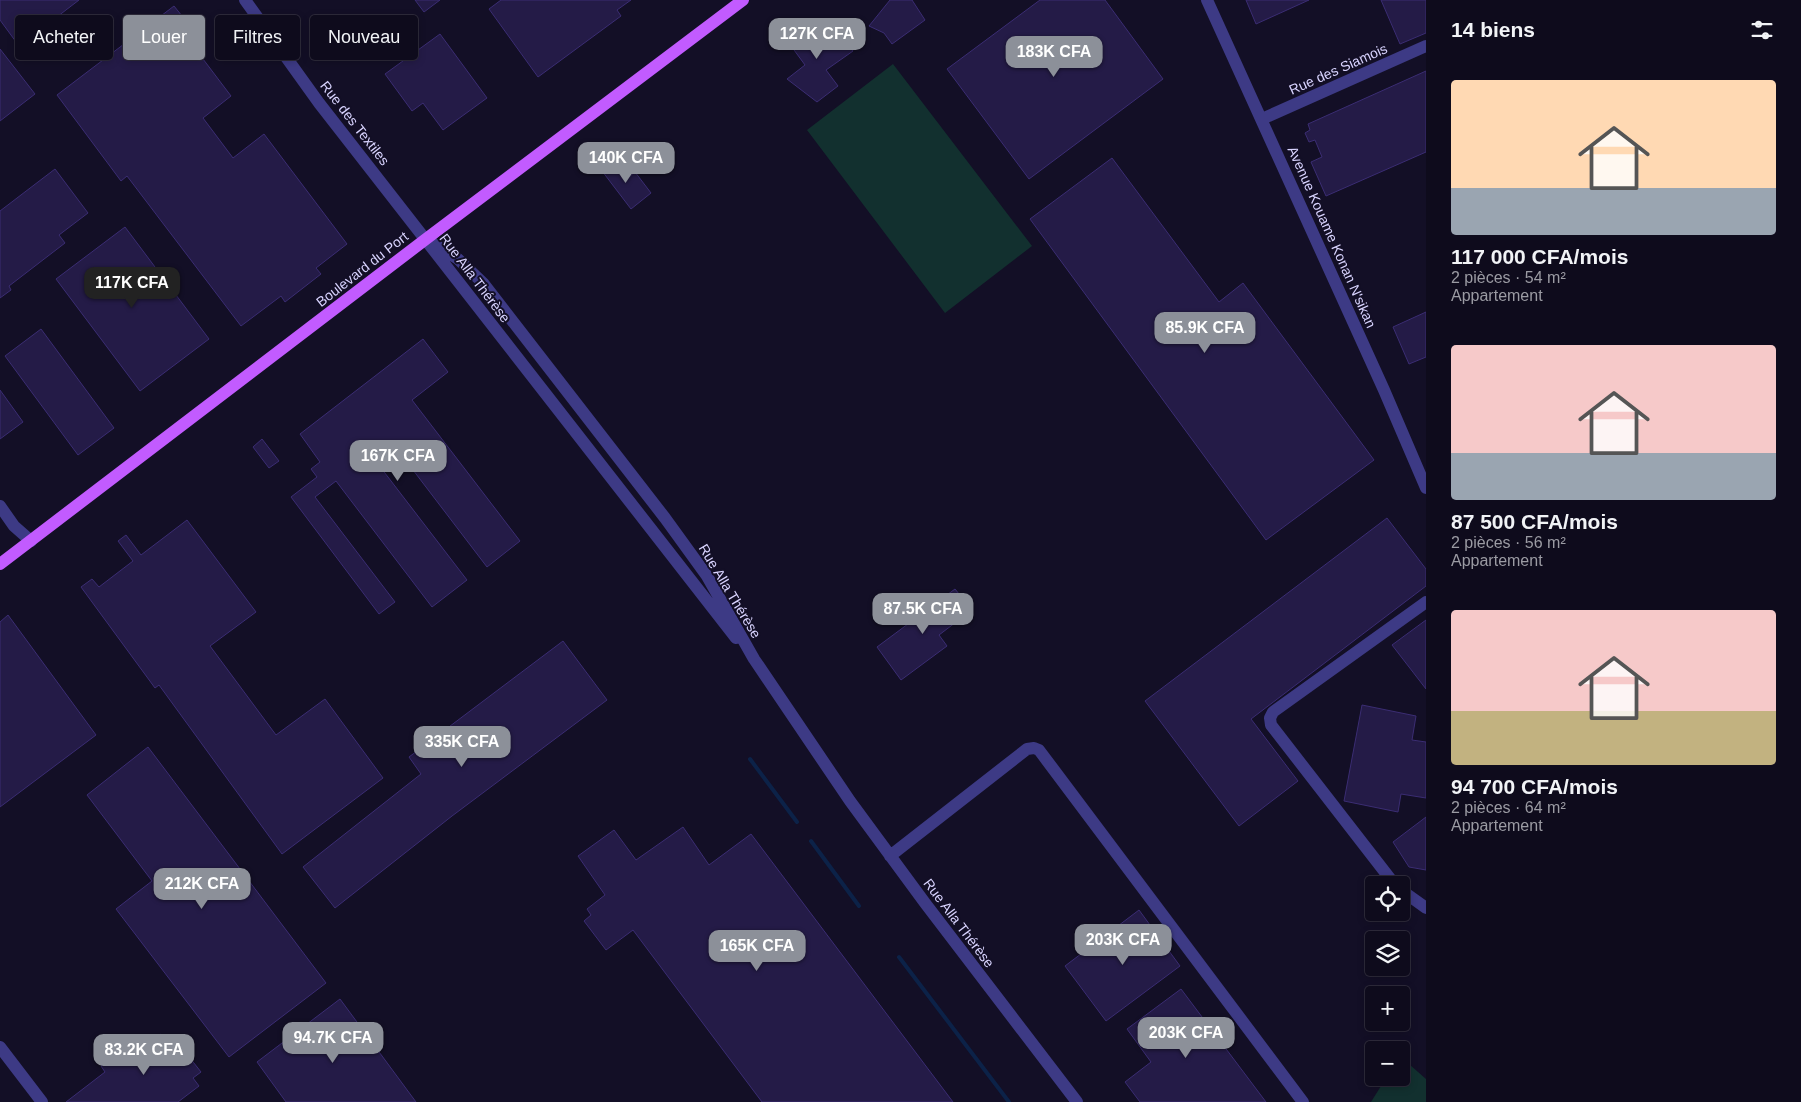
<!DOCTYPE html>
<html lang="fr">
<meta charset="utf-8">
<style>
body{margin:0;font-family:Arial,sans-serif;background:#1c1929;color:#f1f3f6;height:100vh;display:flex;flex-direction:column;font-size:19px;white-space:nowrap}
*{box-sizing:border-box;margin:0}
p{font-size:16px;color:#9b9ba3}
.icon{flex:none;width:28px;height:28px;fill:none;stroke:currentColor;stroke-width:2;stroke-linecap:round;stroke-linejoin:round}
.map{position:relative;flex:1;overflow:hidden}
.drawer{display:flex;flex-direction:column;background:#0e0b1c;width:375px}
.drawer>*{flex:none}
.hud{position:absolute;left:15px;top:15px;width:475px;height:45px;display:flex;gap:10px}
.fabs{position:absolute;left:1365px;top:876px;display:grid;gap:10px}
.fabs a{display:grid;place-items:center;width:45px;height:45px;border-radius:5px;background:#0e0b1c;box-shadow:0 2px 8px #0003,0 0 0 1px #2e2b3b;font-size:25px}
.price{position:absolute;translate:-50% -42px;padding:0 11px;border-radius:10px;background:#8c9099;color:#fff;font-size:16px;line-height:32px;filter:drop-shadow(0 1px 2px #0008)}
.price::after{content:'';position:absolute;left:50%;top:30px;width:15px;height:11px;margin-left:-8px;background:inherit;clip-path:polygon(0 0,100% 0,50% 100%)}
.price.on{background:#222;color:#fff}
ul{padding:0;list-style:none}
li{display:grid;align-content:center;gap:10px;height:265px;padding:0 25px}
li span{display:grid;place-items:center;height:155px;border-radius:5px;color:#555}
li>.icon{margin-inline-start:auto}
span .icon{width:90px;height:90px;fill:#fffc;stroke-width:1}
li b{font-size:21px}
h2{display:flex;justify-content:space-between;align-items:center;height:60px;padding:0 25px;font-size:21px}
.chip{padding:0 18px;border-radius:5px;background:#0e0b1c;box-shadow:0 2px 8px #0003,0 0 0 1px #2e2b3b;font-size:18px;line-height:45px}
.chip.on{background:#8c9099;color:#fff}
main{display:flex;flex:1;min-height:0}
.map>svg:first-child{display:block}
.green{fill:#12302f}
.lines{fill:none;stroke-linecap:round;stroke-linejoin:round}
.stream{stroke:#0c2248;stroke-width:4}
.building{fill:#241b47;stroke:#3b2d73}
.minor{stroke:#3d3a85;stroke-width:12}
.major{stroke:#c25bff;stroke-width:12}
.labels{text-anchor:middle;stroke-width:4;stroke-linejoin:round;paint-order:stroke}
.street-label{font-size:14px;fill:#d9d4ff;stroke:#130f26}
</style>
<main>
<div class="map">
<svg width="1426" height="1102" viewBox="0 0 1426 1102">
<rect width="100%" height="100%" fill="#130f26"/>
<path class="green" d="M 893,64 L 1032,246 L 945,313 L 807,130 Z
M 1401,1057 L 1426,1079 L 1426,1102 L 1371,1102 L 1386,1078 L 1401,1078 Z"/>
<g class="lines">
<path class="stream" d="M 750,759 L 797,822
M 811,841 L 859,906
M 899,957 L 1009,1102"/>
</g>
<path class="building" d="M 0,0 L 79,0 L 19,46 L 0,20 Z
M 415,0 L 440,0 L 424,12 Z
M 501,0 L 631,0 L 617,10 L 621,16 L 538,77 L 489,9 Z
M 890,0 L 912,0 L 925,20 L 892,44 L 884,33 L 869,26 Z
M 1040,0 L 1105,0 L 1163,79 L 1029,179 L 947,69 Z
M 1246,0 L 1309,0 L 1256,24 Z
M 1381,0 L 1426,0 L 1426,33 L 1400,44 Z
M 174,6 L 182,16 L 175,22 L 231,96 L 203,118 L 233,158 L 264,134 L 347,244 L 316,268 L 321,274 L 285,302 L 281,296 L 241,326 L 127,176 L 121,181 L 57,95 Z
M 808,22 L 822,40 L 837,29 L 853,51 L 826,70 L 838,86 L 817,102 L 787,79 L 805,65 L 786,39 Z
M 440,34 L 487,98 L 443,130 L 423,103 L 412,111 L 385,74 Z
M 0,49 L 35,94 L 0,121 Z
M 1426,71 L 1426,152 L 1326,196 L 1311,162 L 1322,157 L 1315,140 L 1309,142 L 1305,133 L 1310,130 L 1308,124 Z
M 612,158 L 627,179 L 635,172 L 651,193 L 631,209 L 599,167 Z
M 1112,158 L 1219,302 L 1243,283 L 1374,460 L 1266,540 L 1030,219 Z
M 55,169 L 88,213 L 59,235 L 65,243 L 9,286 L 11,290 L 0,298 L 0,211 Z
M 125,227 L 209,339 L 140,391 L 56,279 Z
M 1426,312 L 1426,357 L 1409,364 L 1393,327 Z
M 41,329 L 114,428 L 78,455 L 5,356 Z
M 423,339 L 448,372 L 412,400 L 520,541 L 487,567 L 397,449 L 378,464 L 467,580 L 432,607 L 336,481 L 315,497 L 395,602 L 379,614 L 291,497 L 317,477 L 311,469 L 320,462 L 300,434 Z
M 0,390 L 23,422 L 0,439 Z
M 262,439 L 279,461 L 269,468 L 253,447 Z
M 1387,518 L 1426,569 L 1426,586 L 1251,719 L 1298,781 L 1239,826 L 1145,701 Z
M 187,520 L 256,612 L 210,646 L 276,735 L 325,699 L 383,778 L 282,854 L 159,685 L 155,688 L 81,587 L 92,579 L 99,587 L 133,561 L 118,541 L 126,535 L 141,555 Z
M 955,589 L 972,610 L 939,635 L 947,646 L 901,680 L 877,647 Z
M 8,615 L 96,735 L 0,807 L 0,622 Z
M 1426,620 L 1426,689 L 1392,645 Z
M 563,641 L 607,700 L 452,816 L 335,908 L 303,867 L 421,774 L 409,757 Z
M 1362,705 L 1416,716 L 1412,740 L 1426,742 L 1426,798 L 1401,794 L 1398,812 L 1344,801 Z
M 148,747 L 326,983 L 229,1057 L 116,909 L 152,881 L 87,795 Z
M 1426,817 L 1426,870 L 1409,867 L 1393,842 Z
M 683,827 L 709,865 L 751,834 L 953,1102 L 762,1102 L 633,930 L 606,950 L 584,921 L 591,915 L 587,909 L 605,895 L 578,856 L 614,830 L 636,860 Z
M 1139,910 L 1180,966 L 1106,1021 L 1065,966 Z
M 1181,989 L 1266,1102 L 1140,1102 L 1125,1082 L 1151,1062 L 1127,1029 Z
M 340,999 L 416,1102 L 286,1102 L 257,1062 Z
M 161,1034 L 172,1049 L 179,1044 L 201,1072 L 193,1078 L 199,1086 L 178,1102 L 66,1102 L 105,1072 L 101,1066 L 131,1043 L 137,1052 Z"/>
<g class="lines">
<path class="minor" d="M 245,0 L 319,103 L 736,638
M 1207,0 L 1384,390 L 1426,488
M 1262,119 L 1426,46
M 426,239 L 458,259 L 483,283 L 665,518 L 707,576 L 754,659 L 850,801 L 925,903 L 1077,1102
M 0,506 L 14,526 L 31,541
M 890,856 L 1027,749 L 1034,748 L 1039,750 L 1303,1102
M 1395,885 L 1271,725 L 1270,718 L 1273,712 L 1426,602
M 1401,890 L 1426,908
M 0,1047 L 42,1102"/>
<path class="major" d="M 0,564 L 426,239 L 743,0"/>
</g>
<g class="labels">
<g class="street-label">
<text transform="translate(1338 69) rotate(-24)" y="5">Rue des Siamois</text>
<text transform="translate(355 123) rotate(52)" y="5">Rue des Textiles</text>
<text transform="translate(1332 237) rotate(66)" y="5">Avenue Kouame Konan N'sikan</text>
<text transform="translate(362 269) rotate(-38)" y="5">Boulevard du Port</text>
<text transform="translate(475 278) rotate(53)" y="5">Rue Alla Thérèse</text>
<text transform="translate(730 591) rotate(59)" y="5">Rue Alla Thérèse</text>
<text transform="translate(959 923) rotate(53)" y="5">Rue Alla Thérèse</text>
</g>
</g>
</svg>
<div class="fabs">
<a><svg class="icon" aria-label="locate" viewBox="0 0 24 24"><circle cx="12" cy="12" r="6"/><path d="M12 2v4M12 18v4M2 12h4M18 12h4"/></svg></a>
<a><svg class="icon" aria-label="layers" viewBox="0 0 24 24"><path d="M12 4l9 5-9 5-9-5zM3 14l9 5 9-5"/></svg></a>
<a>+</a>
<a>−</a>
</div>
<b class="price" style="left:817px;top:60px">127K CFA</b>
<b class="price" style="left:1054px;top:78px">183K CFA</b>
<b class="price" style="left:626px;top:184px">140K CFA</b>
<b class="price on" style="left:132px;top:309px">117K CFA</b>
<b class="price" style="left:1205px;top:354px">85.9K CFA</b>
<b class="price" style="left:398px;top:482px">167K CFA</b>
<b class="price" style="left:923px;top:635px">87.5K CFA</b>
<b class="price" style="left:462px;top:768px">335K CFA</b>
<b class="price" style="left:202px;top:910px">212K CFA</b>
<b class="price" style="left:1123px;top:966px">203K CFA</b>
<b class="price" style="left:757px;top:972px">165K CFA</b>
<b class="price" style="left:1186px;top:1059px">203K CFA</b>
<b class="price" style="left:333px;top:1064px">94.7K CFA</b>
<b class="price" style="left:144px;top:1076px">83.2K CFA</b>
<div class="hud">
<a class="chip">Acheter</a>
<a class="chip on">Louer</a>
<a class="chip">Filtres</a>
<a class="chip">Nouveau</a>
</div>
</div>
<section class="drawer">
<h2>14 biens<svg class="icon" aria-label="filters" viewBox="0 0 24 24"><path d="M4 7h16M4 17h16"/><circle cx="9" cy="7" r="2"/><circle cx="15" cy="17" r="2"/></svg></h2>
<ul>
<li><span style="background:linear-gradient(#ffd9b3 70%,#9aa5b1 0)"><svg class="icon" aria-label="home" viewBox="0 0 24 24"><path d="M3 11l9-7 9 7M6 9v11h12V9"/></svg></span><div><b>117 000 CFA/mois</b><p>2 pièces · 54 m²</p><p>Appartement</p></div></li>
<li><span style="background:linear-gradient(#f6c9c9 70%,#9aa5b1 0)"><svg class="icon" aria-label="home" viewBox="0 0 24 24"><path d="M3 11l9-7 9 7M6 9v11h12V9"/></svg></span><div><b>87 500 CFA/mois</b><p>2 pièces · 56 m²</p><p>Appartement</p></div></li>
<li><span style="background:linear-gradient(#f6c9c9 65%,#c2b280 0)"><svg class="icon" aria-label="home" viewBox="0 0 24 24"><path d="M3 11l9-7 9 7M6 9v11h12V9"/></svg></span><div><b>94 700 CFA/mois</b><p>2 pièces · 64 m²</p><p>Appartement</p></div></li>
</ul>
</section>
</main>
